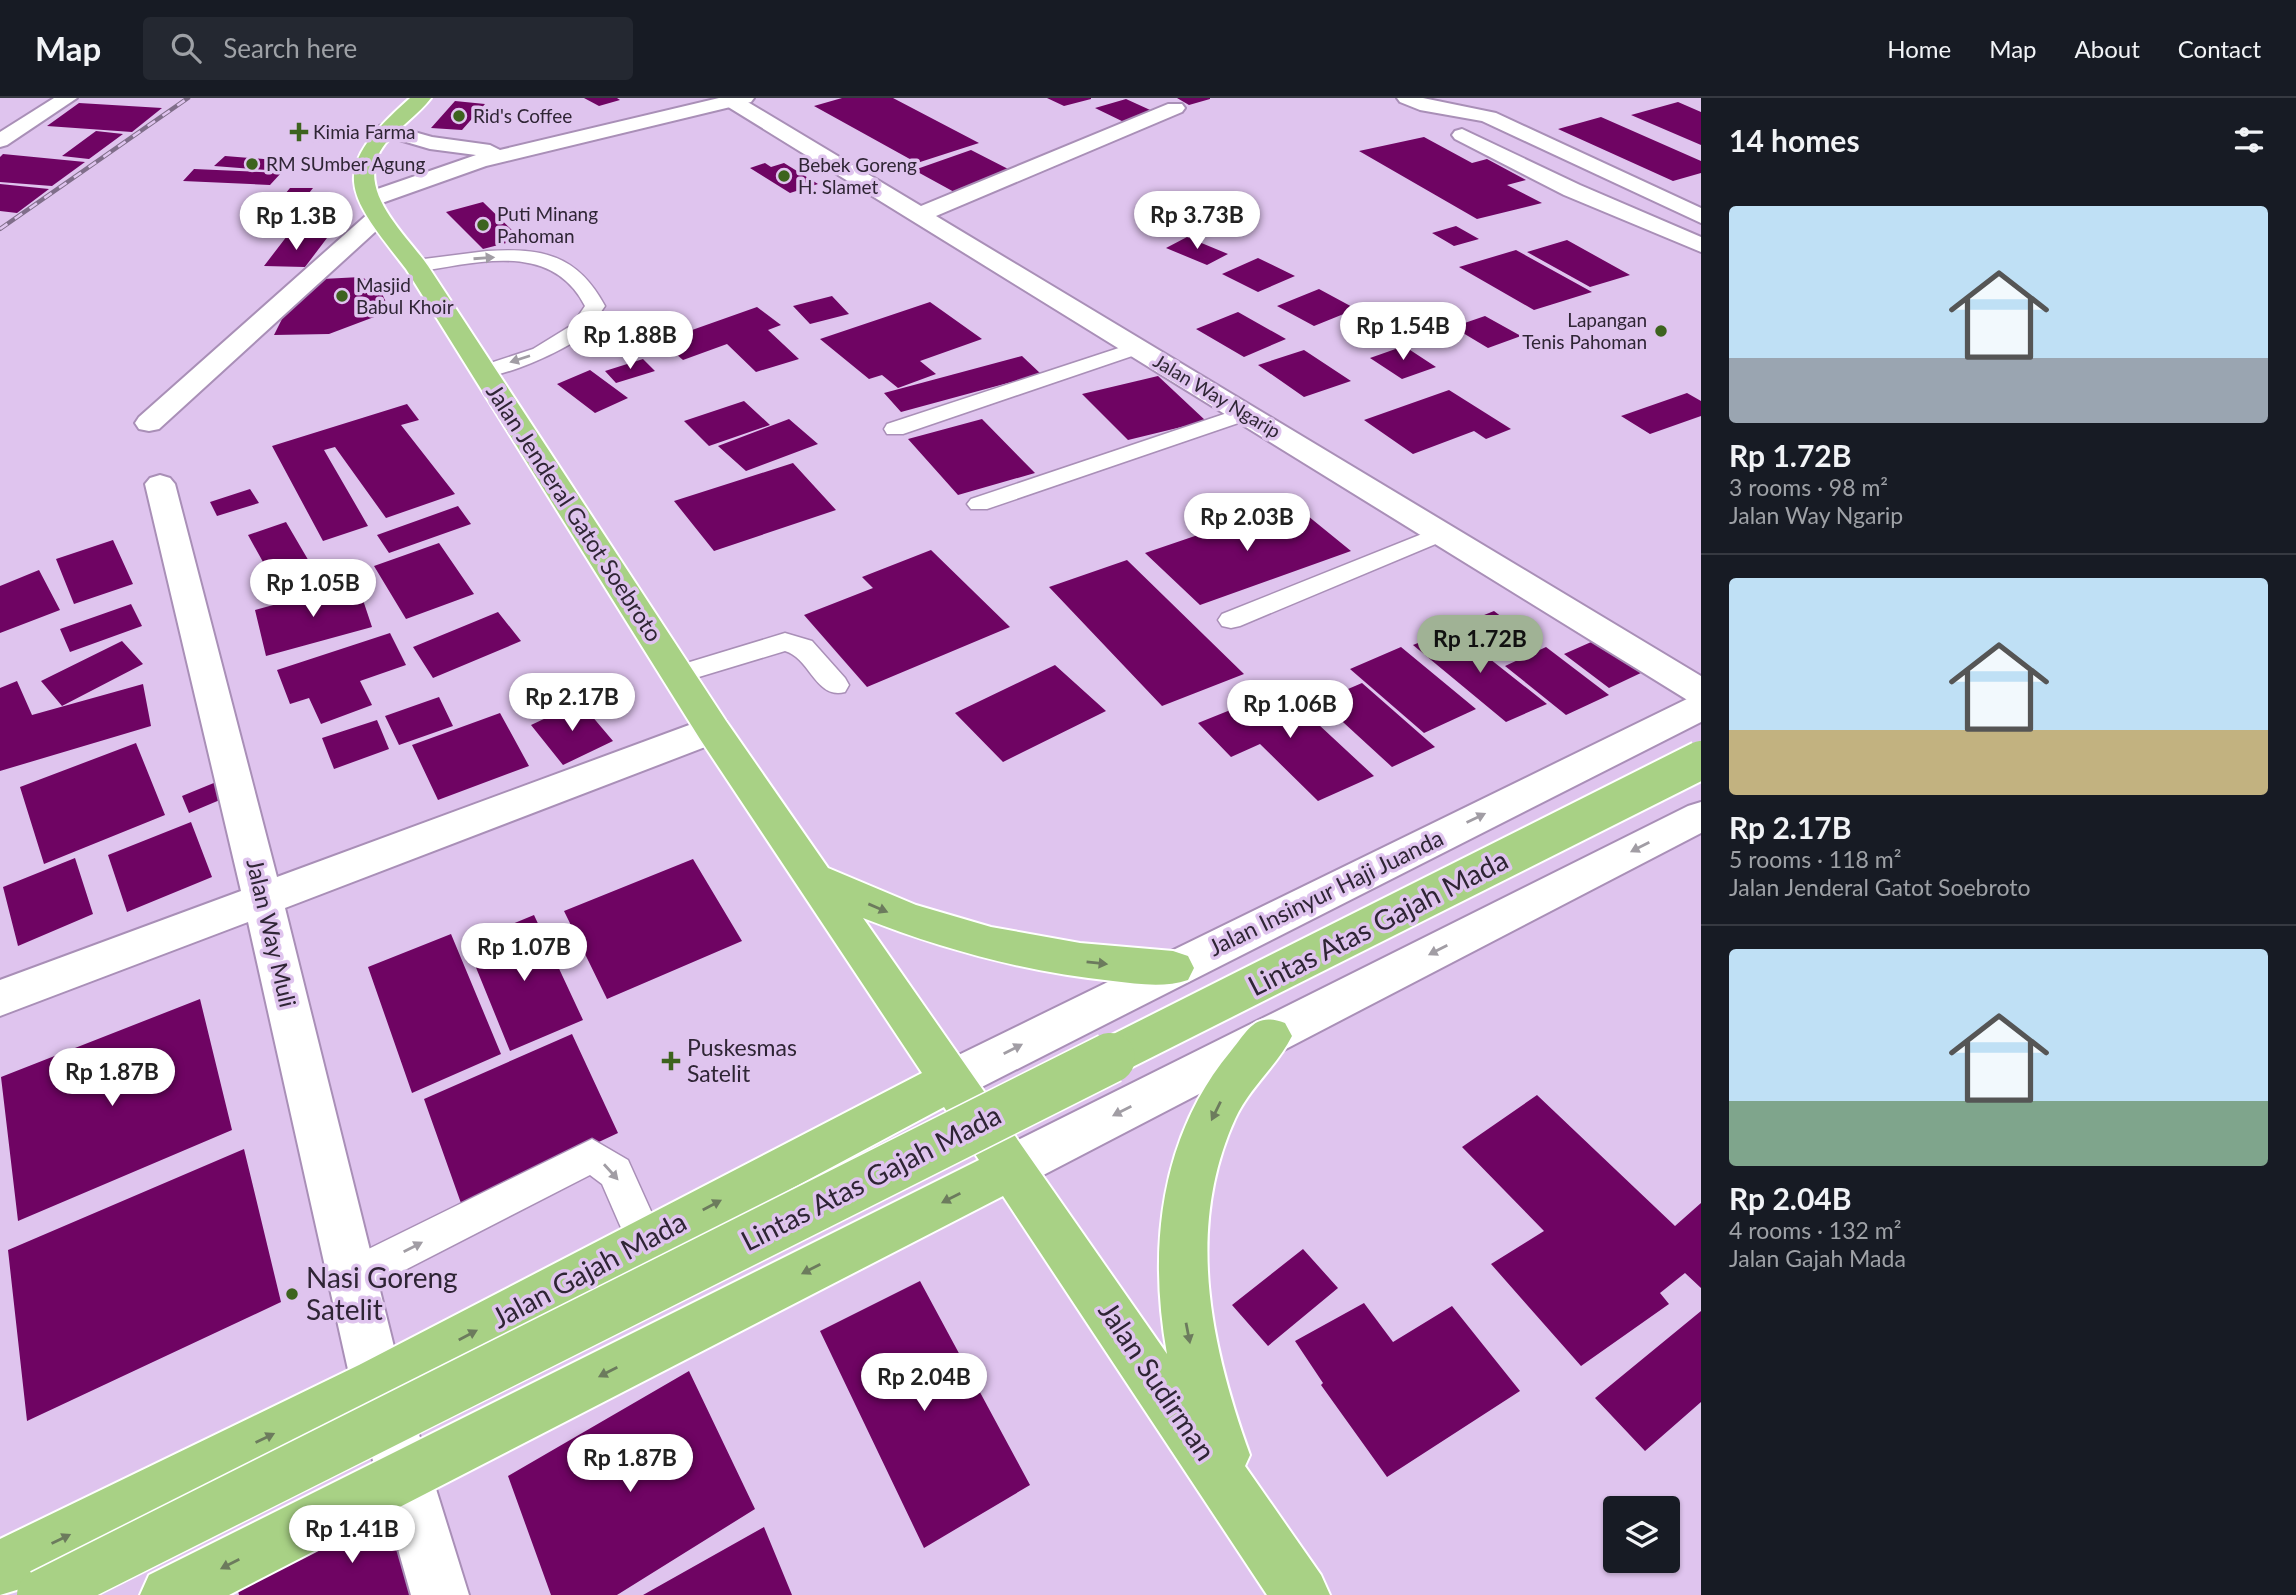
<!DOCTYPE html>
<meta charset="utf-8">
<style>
body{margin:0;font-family:Lato,sans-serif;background:#242831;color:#f1f3f6;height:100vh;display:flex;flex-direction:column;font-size:26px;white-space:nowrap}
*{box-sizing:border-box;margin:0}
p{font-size:23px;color:#9ea1a6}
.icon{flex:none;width:38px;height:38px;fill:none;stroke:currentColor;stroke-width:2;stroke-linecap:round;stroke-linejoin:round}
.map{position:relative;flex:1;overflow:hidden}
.sheet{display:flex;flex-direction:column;background:#171b24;width:595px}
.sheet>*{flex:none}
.controls{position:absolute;left:1603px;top:1398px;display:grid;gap:14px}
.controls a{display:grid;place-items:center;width:77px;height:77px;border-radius:7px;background:#171b24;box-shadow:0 2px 5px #0004;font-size:35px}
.price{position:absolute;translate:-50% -60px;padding:0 16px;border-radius:24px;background:#fff;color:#222;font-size:23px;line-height:46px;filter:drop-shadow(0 2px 4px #0008)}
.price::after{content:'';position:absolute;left:50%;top:42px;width:21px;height:16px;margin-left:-10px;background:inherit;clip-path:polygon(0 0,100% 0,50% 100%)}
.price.current{background:#a0b295;color:#111}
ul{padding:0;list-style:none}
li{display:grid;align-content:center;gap:14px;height:371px;padding:0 28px}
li+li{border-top:2px solid #363941}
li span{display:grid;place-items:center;height:217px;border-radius:7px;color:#555}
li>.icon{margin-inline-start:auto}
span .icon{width:126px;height:126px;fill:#fffc;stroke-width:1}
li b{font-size:30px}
h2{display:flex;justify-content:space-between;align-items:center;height:84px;padding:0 28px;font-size:30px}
header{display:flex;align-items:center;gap:42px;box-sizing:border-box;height:98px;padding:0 35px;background:#171b24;border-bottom:2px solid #363941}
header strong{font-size:33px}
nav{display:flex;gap:38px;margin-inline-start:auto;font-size:24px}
.search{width:490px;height:63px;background:#242831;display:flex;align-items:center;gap:18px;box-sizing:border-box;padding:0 24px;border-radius:7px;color:#9ea1a6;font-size:26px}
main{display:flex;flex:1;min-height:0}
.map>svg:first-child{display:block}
.building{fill:#6f0463}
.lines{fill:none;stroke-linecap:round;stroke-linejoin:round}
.service-casing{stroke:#a98fb7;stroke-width:3}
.minor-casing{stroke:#a98fb7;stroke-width:4}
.tertiary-casing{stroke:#a98fb7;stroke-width:4}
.secondary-casing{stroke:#a98fb7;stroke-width:4}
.primary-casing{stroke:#fff;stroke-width:4}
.service{fill:#fff;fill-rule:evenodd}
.minor{fill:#fff;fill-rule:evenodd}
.tertiary{fill:#fff;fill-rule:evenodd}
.secondary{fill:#fff;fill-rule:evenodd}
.primary{fill:#a8d185;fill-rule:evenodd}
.rail-casing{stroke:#806e8a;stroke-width:4.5}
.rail{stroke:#dfc4ee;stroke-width:2.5;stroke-dasharray:9;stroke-linecap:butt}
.primary-bridge-far1-casing{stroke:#fff;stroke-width:42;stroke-linecap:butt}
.primary-bridge-casing{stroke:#fff;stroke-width:53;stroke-linecap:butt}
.primary-bridge-far1{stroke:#a8d185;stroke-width:38}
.primary-bridge{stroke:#a8d185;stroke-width:50}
.oneway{fill:#a19da4}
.oneway2{fill:#6c7b5d}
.poi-dot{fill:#3d631e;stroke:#dfc4ee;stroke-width:2.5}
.labels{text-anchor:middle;stroke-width:7;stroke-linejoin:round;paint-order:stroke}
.far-poi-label{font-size:19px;fill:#2f2535;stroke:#dfc4ee;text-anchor:start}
.far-street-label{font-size:19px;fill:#2f2535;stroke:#dfc4ee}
.street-label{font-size:23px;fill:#2f2535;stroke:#dfc4ee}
.poi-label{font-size:23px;fill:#2f2535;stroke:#dfc4ee;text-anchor:start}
.near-street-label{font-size:28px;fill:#2f2535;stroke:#dfc4ee}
.near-poi-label{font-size:28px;fill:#2f2535;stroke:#dfc4ee;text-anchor:start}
</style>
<header>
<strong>Map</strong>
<div class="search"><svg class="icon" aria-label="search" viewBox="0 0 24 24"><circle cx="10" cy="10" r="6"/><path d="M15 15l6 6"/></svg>Search here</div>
<nav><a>Home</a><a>Map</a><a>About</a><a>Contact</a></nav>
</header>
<main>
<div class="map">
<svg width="1701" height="1497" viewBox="0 0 1701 1497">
<rect width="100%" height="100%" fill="#dfc4ee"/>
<path class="building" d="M 584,0 L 617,0 L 620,2 L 599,8 Z
M 842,0 L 893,0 L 979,45 L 917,65 L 814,8 Z
M 1047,0 L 1091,0 L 1091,1 L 1064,8 Z
M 1177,0 L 1210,0 L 1210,1 L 1189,7 Z
M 1126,1 L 1159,16 L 1128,26 L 1095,10 Z
M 455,3 L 485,6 L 462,32 L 431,30 Z
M 1678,4 L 1701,14 L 1701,47 L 1631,17 Z
M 79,5 L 162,10 L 132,34 L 47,28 Z
M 1601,19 L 1701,63 L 1701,75 L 1673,83 L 1558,31 Z
M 96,33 L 123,36 L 89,61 L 62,58 Z
M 1424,39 L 1472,65 L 1487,61 L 1526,82 L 1507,87 L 1542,105 L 1477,121 L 1359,53 Z
M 971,52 L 1014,74 L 956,95 L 914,72 Z
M 3,56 L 85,64 L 52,88 L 0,84 L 0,59 Z
M 225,58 L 290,63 L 280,73 L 214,68 Z
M 765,65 L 771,69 L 784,65 L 818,86 L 790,95 L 750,70 Z
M 194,71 L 281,75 L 270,87 L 183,83 Z
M 0,86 L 49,91 L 17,115 L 0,113 Z
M 290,90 L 313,90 L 294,114 L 270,114 Z
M 483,104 L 521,141 L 483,151 L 446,114 Z
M 1456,128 L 1479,141 L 1454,148 L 1432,135 Z
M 287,138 L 327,140 L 305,169 L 264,168 Z
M 1187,139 L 1228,156 L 1207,167 L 1166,150 Z
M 1567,142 L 1630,177 L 1590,189 L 1527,154 Z
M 1516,152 L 1592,194 L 1534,212 L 1459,169 Z
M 1258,160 L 1295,178 L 1258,194 L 1222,176 Z
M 361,179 L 378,187 L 390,213 L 329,236 L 274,237 L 288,209 L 322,181 Z
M 1319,191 L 1356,211 L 1314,228 L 1277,208 Z
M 832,198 L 849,216 L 810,226 L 793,208 Z
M 930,204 L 982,241 L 920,263 L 936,276 L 898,290 L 882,277 L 869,281 L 820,241 Z
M 757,209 L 781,227 L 768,232 L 799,261 L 756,274 L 727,246 L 683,262 L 661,243 Z
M 1238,214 L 1286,241 L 1244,259 L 1196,231 Z
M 1485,218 L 1521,238 L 1488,250 L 1453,229 Z
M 1404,248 L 1436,269 L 1402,281 L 1370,260 Z
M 1304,252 L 1351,283 L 1304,299 L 1258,267 Z
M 1022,258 L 1041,276 L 901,314 L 884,295 Z
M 643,261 L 655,273 L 616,285 L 605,273 Z
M 590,272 L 628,300 L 595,315 L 557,286 Z
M 1158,278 L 1206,323 L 1128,342 L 1082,296 Z
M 1449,292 L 1511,331 L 1486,341 L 1474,333 L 1413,356 L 1364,322 Z
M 1687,295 L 1701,303 L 1701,318 L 1650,336 L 1621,318 Z
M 744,303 L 770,327 L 709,348 L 684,323 Z
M 407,306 L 419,322 L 401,327 L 455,396 L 386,420 L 335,349 L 324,352 L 368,428 L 323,443 L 272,348 Z
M 789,321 L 818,346 L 746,373 L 718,348 Z
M 982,321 L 1035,375 L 958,397 L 908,341 Z
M 793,365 L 836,412 L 714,453 L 674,403 Z
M 250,391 L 259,405 L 217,418 L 210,404 Z
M 1292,405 L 1351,453 L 1200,507 L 1145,455 Z
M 458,408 L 471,426 L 389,455 L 377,437 Z
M 286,424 L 317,477 L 278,491 L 248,437 Z
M 113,442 L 133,486 L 74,506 L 56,461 Z
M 439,445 L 474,496 L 406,521 L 374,468 Z
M 931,452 L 1010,529 L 867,589 L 804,517 L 873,490 L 862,479 Z
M 1127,462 L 1244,576 L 1162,608 L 1049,489 Z
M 39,472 L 60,512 L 0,535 L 0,488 Z
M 357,484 L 372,529 L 266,558 L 255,512 Z
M 131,506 L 142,528 L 70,554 L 60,531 Z
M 1494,513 L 1533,543 L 1496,559 L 1457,528 Z
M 498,514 L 521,543 L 433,580 L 413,549 Z
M 1452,531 L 1547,606 L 1506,624 L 1413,547 Z
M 390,535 L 406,567 L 360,583 L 372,607 L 321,626 L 309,600 L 290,606 L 277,572 Z
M 1598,541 L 1643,574 L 1609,590 L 1564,556 Z
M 122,543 L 143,566 L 62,608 L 41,583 Z
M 1401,549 L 1476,611 L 1424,635 L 1350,571 Z
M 1546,549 L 1609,597 L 1566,617 L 1505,568 Z
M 1055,567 L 1106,613 L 1003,664 L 955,615 Z
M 17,583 L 32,617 L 143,586 L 151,628 L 0,673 L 0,590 Z
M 1362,585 L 1435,649 L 1392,669 L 1320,603 Z
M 1295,586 L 1332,620 L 1318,626 L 1374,678 L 1318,703 L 1260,646 L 1231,659 L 1198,625 Z
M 439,599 L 453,628 L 399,647 L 385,618 Z
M 580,604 L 613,643 L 563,667 L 531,627 Z
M 500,615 L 529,668 L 438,702 L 412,647 Z
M 377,622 L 389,651 L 334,671 L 322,640 Z
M 136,645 L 165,717 L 44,766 L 20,689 Z
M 226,680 L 234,696 L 189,715 L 182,698 Z
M 191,724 L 212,779 L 127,814 L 108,757 Z
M 75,760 L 93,816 L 18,848 L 3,789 Z
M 693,761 L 742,843 L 607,901 L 564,813 Z
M 534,817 L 583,922 L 510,953 L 466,845 Z
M 451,836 L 501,956 L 412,995 L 368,869 Z
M 200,901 L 232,1032 L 18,1123 L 1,979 Z
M 572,936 L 618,1035 L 462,1108 L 424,1001 Z
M 1537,997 L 1675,1128 L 1701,1105 L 1701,1190 L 1685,1175 L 1660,1195 L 1669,1206 L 1581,1268 L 1491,1166 L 1544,1133 L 1462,1049 Z
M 244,1051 L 281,1204 L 27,1323 L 8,1152 Z
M 1303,1151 L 1338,1190 L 1268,1248 L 1232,1207 Z
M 920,1183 L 1030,1387 L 924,1450 L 820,1233 Z
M 1364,1205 L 1393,1244 L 1452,1208 L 1520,1293 L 1387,1379 L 1321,1287 L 1323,1285 L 1295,1243 Z
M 1701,1213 L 1701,1304 L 1645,1353 L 1595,1300 Z
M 689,1273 L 755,1411 L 617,1497 L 551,1497 L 508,1378 Z
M 400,1406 L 425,1497 L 239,1497 L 238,1493 Z
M 764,1429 L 792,1497 L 643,1497 Z"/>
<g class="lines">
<g class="service-casing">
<path id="service" d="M 487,153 C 542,150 577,156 605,208 C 599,216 593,228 586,235 C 569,251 496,284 475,278 L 472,274 L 475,270 L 533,251 L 572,227 L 585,208 C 551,142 476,165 416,174 L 407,168 L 416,162 Z
M 1137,244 L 1144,246 L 1147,250 L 1144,254 L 903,336 L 887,336 L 884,331 L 887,326 Z
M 1245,309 L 1253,310 L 1256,315 L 1253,320 L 987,411 L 971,411 L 967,406 L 971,401 Z
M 1442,428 L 1450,430 L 1454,435 L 1450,440 L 1240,528 L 1231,530 L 1222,528 L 1218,522 L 1222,516 Z
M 785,535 L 812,543 L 845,580 L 849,587 L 845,594 C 816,602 810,560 785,553 L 679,585 L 670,582 L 666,576 L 670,570 Z
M 592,1041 L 628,1062 L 664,1142 L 658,1155 L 645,1160 L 632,1155 L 602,1086 L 590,1077 L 366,1192 L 352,1198 L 338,1192 L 333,1179 L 338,1166 Z"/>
</g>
<g class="minor-casing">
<path id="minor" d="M 724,0 L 741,0 L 921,108 L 1168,6 L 1182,6 L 1185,10 L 1182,14 L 936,118 L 1701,578 L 1701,606 L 1689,603 L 725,7 L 722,3 Z
M 1397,0 L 1423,0 L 1496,15 L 1701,110 L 1701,125 L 1482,23 L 1420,12 L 1400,4 Z
M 1462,31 L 1580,87 L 1701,139 L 1701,154 L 1564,97 L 1455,41 L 1452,37 L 1455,33 Z
M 378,112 L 386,114 L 389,119 L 386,124 L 159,331 L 149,333 L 139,331 L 135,325 L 139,319 L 370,114 Z
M 160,377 L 170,380 L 175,386 L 277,779 L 700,623 L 713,619 L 726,623 L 731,632 L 726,641 L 285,810 L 403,1285 L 469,1497 L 411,1497 L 351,1285 L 248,824 L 0,918 L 0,882 L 241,793 L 145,386 L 150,380 Z"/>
</g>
<g class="tertiary-casing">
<path id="tertiary" d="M 54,0 L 77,0 L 7,47 L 0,49 L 0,34 Z"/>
</g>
<g class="secondary-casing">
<path id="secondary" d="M 719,0 L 754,0 L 751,4 L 486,68 L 379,106 L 363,106 L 360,101 L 363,96 L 476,57 L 430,51 L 379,36 L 376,32 L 379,28 L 386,26 L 432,39 L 490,47 L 500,52 Z
M 1701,597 L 1701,624 L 968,996 L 952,1002 L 936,996 L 930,982 L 936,968 L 1689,600 Z
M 1701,704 L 1701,735 L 1028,1085 L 1012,1091 L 996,1085 L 989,1069 L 996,1053 L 1688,708 Z"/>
</g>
<g class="primary-casing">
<path id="primary" d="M 410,0 L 431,0 C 418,17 399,29 385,46 C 351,89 405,135 428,168 L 726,623 L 828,770 L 916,807 L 991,829 L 1080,845 L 1173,853 L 1188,858 L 1194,870 L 1188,882 C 1164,890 1138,886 1113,883 C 1027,874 944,852 863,820 L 1167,1256 C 1148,1150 1160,1038 1231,953 C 1249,931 1255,914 1285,925 L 1292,938 C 1277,968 1249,990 1235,1021 C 1185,1131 1211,1249 1250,1357 L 1245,1368 L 1321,1477 L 1330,1497 L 1267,1497 L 1003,1098 L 229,1497 L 140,1497 L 149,1477 L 979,1062 L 944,1009 L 395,1303 L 20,1491 L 0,1497 L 0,1441 L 359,1267 L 922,975 L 700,641 L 406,171 C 344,92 328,73 410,0 Z"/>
</g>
<use href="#service" class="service"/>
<use href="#minor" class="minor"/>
<use href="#tertiary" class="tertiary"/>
<use href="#secondary" class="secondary"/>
<use href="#primary" class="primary"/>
<g class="rail-casing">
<path id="rail" d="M 0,131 L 188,0"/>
</g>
<use href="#rail" class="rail"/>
<g class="primary-bridge-far1-casing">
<path id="primary-bridge-far1" d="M 1106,961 L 1701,662"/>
</g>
<g class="primary-bridge-casing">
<path id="primary-bridge" d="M 42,1497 L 1110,960"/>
</g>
<use href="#primary-bridge-far1" class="primary-bridge-far1"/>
<use href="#primary-bridge" class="primary-bridge"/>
</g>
<defs><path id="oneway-solid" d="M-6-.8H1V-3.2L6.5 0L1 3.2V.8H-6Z" transform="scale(1.75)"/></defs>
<g class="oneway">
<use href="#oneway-solid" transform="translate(484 160) rotate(-4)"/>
<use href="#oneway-solid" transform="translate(520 261) rotate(162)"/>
<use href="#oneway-solid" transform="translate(1476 720) rotate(-26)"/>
<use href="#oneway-solid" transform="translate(1640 749) rotate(153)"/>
<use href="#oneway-solid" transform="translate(1438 852) rotate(153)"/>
<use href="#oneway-solid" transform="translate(1013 951) rotate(-27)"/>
<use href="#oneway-solid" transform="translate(1122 1013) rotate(153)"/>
<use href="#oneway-solid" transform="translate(611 1074) rotate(48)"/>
<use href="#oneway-solid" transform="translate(413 1149) rotate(-27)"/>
</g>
<g class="oneway2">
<use href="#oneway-solid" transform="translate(878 810) rotate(23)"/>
<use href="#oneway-solid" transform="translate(1097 865) rotate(6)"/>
<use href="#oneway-solid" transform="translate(1216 1013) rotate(116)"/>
<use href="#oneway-solid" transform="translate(951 1100) rotate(153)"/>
<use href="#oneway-solid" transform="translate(712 1107) rotate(-28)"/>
<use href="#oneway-solid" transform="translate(811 1171) rotate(153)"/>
<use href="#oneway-solid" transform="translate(1188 1235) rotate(79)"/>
<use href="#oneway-solid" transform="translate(468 1237) rotate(-28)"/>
<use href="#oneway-solid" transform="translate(608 1274) rotate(153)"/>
<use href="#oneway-solid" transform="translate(265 1340) rotate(-26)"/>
<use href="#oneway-solid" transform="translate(61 1441) rotate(-26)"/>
<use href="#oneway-solid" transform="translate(230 1466) rotate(153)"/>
</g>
<g class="poi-dot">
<circle cx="459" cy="18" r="7"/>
<path d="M295.5 23.5h7v7h7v7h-7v7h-7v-7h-7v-7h7z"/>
<circle cx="252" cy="66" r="7"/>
<circle cx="784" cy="78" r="7"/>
<circle cx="483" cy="127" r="7"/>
<circle cx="342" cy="198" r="7"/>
<circle cx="1661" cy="233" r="7"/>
<path d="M667.5 952.5h7v7h7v7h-7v7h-7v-7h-7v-7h7z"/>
<circle cx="292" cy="1196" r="7"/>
</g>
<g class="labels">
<g class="far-poi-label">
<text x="473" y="25">Rid's Coffee</text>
<text x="313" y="41">Kimia Farma</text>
<text x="266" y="73">RM SUmber Agung</text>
<text x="798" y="74">Bebek Goreng<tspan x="798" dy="22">H. Slamet</tspan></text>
<text x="497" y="123">Puti Minang<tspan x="497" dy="22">Pahoman</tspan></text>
<text x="356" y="194">Masjid<tspan x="356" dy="22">Babul Khoir</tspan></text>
<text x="1647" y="229" text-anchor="end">Lapangan<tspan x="1647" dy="22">Tenis Pahoman</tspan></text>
</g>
<g class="far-street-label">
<text transform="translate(1217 298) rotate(31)" y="7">Jalan Way Ngarip</text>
</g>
<g class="street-label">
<text transform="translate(574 415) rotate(57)" y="8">Jalan Jenderal Gatot Soebroto</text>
<text transform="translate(1326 795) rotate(-26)" y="8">Jalan Insinyur Haji Juanda</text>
<text transform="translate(271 835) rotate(77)" y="8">Jalan Way Muli</text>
</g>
<g class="poi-label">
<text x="687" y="958">Puskesmas<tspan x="687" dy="26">Satelit</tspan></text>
</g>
<g class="near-street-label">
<text transform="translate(1378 825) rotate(-27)" y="10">Lintas Atas Gajah Mada</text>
<text transform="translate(871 1080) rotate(-27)" y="10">Lintas Atas Gajah Mada</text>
<text transform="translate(589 1172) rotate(-28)" y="10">Jalan Gajah Mada</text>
<text transform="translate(1157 1283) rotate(56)" y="10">Jalan Sudirman</text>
</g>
<g class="near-poi-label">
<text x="306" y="1190">Nasi Goreng<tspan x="306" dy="32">Satelit</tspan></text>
</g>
</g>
</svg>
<div class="controls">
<a><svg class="icon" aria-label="layers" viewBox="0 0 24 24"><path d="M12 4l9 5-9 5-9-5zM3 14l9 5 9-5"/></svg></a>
</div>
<b class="price" style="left:1197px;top:153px">Rp 3.73B</b>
<b class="price" style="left:296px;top:154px">Rp 1.3B</b>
<b class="price" style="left:1403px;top:264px">Rp 1.54B</b>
<b class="price" style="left:630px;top:273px">Rp 1.88B</b>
<b class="price" style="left:1247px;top:455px">Rp 2.03B</b>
<b class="price" style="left:313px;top:521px">Rp 1.05B</b>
<b class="price current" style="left:1480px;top:577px">Rp 1.72B</b>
<b class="price" style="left:572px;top:635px">Rp 2.17B</b>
<b class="price" style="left:1290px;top:642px">Rp 1.06B</b>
<b class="price" style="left:524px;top:885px">Rp 1.07B</b>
<b class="price" style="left:112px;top:1010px">Rp 1.87B</b>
<b class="price" style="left:924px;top:1315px">Rp 2.04B</b>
<b class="price" style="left:630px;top:1396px">Rp 1.87B</b>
<b class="price" style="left:352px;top:1467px">Rp 1.41B</b>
</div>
<section class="sheet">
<h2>14 homes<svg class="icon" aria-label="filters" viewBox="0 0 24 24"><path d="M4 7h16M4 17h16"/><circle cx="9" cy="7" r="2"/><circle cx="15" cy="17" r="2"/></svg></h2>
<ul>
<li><span style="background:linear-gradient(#bfe0f5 70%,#9aa5b1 0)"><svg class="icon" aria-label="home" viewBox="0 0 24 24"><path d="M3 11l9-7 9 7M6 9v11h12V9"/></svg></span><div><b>Rp 1.72B</b><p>3 rooms · 98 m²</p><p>Jalan Way Ngarip</p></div></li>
<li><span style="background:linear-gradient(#bfe0f5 70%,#c2b280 0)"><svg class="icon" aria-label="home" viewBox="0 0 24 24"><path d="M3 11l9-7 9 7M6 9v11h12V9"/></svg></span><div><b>Rp 2.17B</b><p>5 rooms · 118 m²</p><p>Jalan Jenderal Gatot Soebroto</p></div></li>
<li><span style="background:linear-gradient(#bfe0f5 70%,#7fa58c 0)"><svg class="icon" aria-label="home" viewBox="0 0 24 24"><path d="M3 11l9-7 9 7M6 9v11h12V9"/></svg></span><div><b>Rp 2.04B</b><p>4 rooms · 132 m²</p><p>Jalan Gajah Mada</p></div></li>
</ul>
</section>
</main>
